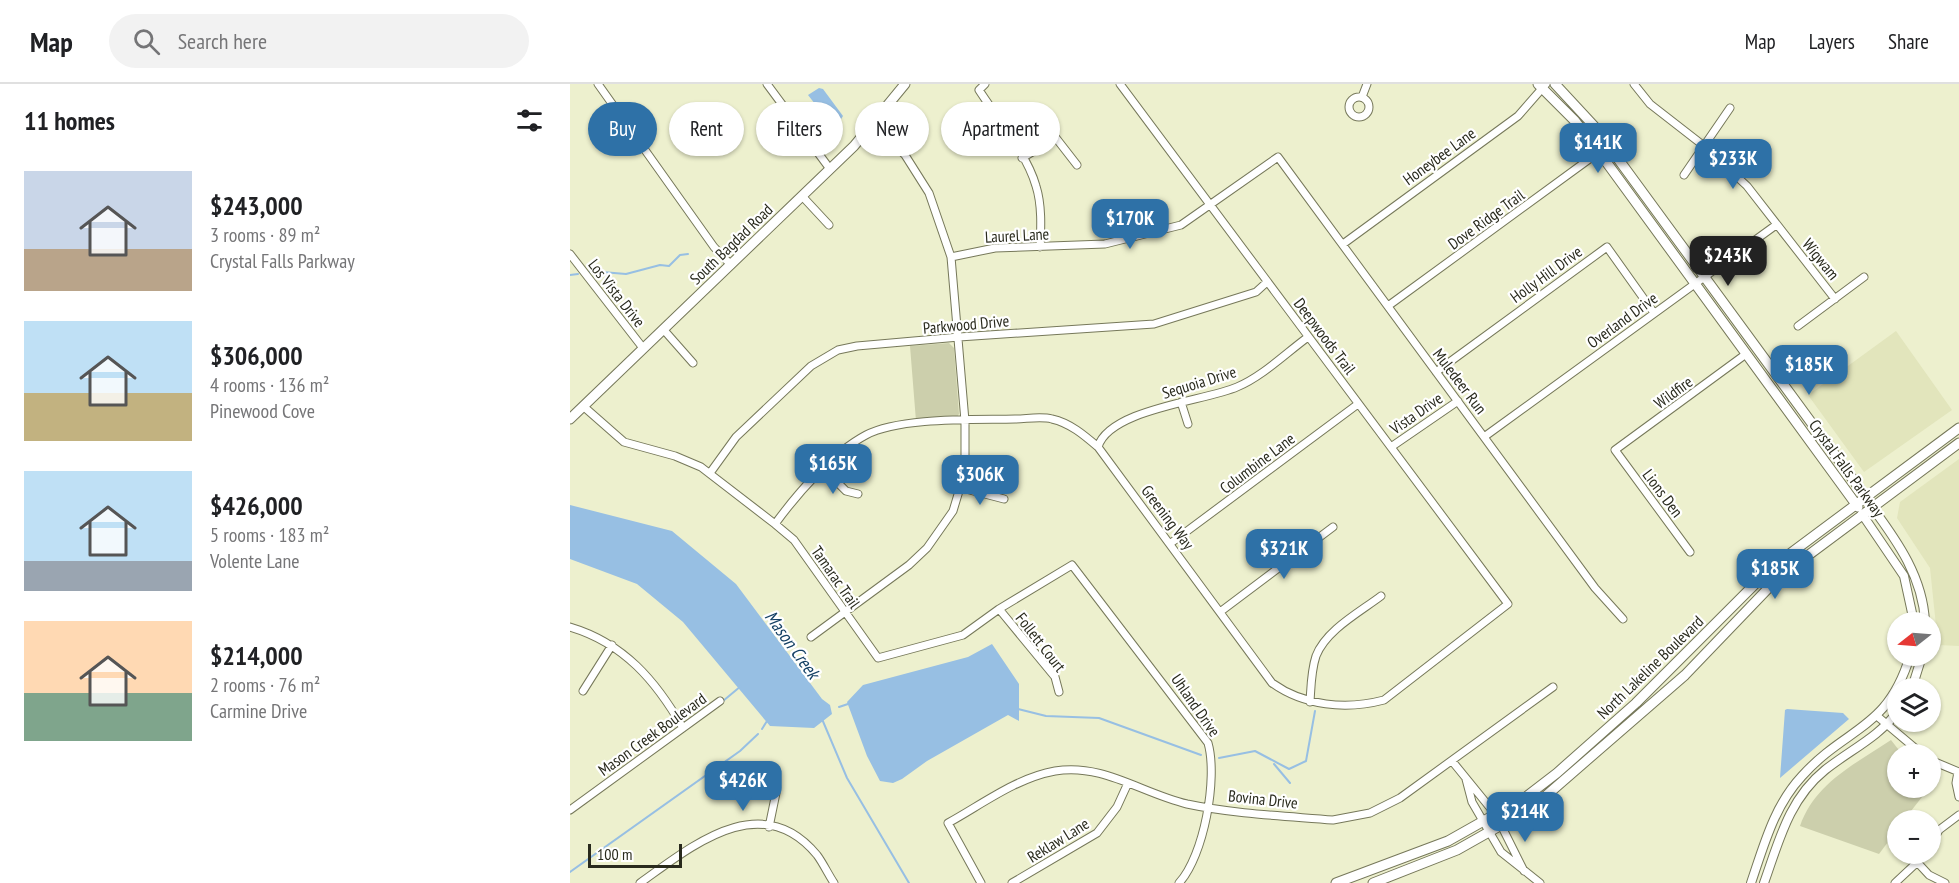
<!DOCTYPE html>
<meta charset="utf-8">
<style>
body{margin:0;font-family:"PT Sans Narrow",sans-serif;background:#f2f2f2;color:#202124;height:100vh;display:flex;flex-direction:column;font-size:22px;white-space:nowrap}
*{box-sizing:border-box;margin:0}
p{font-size:20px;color:#757577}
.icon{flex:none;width:33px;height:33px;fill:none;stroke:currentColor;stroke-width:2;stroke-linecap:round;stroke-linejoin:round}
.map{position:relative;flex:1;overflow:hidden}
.drawer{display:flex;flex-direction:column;background:#fff;width:570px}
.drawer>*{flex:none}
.banner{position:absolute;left:18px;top:18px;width:570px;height:54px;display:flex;gap:12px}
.needle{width:39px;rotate:253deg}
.controls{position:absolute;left:1317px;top:528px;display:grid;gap:12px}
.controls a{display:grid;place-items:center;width:54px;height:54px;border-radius:50%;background:#fff;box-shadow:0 2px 4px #0004;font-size:30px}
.scale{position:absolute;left:18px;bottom:15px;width:94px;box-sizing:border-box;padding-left:6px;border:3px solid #292a1d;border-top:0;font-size:16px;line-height:21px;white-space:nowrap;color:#292a1d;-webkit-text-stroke:4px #fff;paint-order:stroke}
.price{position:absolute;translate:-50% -51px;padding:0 14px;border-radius:12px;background:#2e71a7;color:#fff;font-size:20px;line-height:39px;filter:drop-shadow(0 2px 3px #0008)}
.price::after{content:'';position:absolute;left:50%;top:36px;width:18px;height:14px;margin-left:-9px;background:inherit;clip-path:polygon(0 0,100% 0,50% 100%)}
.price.on{background:#222;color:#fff}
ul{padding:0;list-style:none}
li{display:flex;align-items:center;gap:18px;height:150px;padding:0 24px}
li span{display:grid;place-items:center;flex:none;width:168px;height:120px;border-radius:0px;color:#555}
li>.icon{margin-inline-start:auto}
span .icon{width:72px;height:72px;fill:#fffc;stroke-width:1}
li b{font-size:26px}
h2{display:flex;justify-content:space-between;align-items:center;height:72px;padding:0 24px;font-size:26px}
.pill{padding:0 21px;border-radius:27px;background:#fff;box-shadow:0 2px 4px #0004;font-size:21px;line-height:54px}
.pill.on{background:#2e71a7;color:#fff}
header{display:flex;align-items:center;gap:36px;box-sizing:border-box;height:84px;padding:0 30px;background:#fff;border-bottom:2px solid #e0e0e0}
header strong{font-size:28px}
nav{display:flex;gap:33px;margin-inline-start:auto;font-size:21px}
.search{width:420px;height:54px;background:#f2f2f2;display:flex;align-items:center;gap:15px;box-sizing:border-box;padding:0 21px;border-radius:33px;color:#757577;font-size:22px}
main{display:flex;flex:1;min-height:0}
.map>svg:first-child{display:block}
.built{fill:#e2e5bc}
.green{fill:#cccfac}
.water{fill:#97bfe3}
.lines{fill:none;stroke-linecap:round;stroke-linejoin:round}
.stream{stroke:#97bfe3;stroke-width:2}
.minor-casing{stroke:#76785a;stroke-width:9}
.tertiary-casing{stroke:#76785a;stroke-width:10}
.secondary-casing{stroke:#76785a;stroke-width:11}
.minor{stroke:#fff;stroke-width:7}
.tertiary{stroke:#fff;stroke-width:8}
.secondary{stroke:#fff;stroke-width:9}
.labels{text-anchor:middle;stroke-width:4.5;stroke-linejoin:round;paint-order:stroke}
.street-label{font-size:16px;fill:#292a1d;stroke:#fff}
.water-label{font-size:18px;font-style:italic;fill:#154165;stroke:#fff}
</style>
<header>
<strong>Map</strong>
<div class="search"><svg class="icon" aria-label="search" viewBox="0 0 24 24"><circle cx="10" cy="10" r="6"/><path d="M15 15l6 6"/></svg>Search here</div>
<nav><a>Map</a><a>Layers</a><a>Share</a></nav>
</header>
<main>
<section class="drawer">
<h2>11 homes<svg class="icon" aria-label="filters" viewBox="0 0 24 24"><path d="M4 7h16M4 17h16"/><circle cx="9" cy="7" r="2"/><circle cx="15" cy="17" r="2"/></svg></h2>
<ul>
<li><span style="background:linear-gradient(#c9d6e8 65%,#b9a48a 0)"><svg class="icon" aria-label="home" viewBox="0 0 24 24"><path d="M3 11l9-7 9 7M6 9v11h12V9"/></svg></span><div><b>$243,000</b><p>3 rooms · 89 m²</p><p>Crystal Falls Parkway</p></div></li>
<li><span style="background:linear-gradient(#bfe0f5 60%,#c2b280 0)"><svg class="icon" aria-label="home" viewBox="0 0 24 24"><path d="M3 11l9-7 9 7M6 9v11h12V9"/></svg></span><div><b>$306,000</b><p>4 rooms · 136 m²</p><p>Pinewood Cove</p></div></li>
<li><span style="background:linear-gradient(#bfe0f5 75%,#9aa5b1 0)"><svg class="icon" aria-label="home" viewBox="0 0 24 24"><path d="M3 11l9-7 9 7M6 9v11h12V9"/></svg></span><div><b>$426,000</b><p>5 rooms · 183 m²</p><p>Volente Lane</p></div></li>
<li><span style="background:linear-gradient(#ffd9b3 60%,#7fa58c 0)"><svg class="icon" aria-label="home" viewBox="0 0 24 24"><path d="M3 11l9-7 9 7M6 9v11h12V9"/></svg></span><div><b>$214,000</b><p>2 rooms · 76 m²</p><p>Carmine Drive</p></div></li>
</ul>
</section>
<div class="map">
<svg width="1389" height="799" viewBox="0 0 1389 799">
<rect width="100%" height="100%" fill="#edf0ce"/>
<path class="built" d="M 1326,247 L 1382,326 L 1294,388 L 1238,311 Z
M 1389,375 L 1389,562 L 1368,561 L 1360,484 L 1327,434 L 1330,418 Z"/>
<path class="green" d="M 379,259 L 384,264 L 389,330 L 387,333 L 346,337 L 340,262 Z
M 1321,656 L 1332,670 L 1328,670 L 1328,704 L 1359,704 L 1334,736 L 1328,736 L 1327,746 L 1309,770 L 1230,742 C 1245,699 1285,680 1321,656 Z"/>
<path class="water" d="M 249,4 L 253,5 L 273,32 L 266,43 L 263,43 L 238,11 Z
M 0,421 L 102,447 L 166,500 L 252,615 L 260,621 L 262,630 L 244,644 L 200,642 L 113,538 L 67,500 L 0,475 Z
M 422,560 L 449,600 L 449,637 L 438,631 L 357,677 L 332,695 L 323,699 L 310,697 L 297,672 L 277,618 L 293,601 L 398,573 Z
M 1217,625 L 1273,629 L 1279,635 L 1210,694 L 1215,626 Z"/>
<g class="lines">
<path class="stream" d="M 20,187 L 56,190 L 90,181 L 99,182 L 110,171 L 118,170
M 0,191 L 8,190
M 153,617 L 171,602
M 269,623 L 278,620
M 448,625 L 476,632 L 529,634 L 631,671
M 252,635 L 277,694 L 339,799
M 192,645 L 197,637
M 649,674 L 685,667 L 719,685 L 736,677 L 745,627
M 704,680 L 720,699
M 0,788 L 170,667 L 188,650"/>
<g class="minor-casing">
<path id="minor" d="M 28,0 L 144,163 L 161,181
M 197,0 L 260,85
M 415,0 L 409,6 C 427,34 457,70 466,102 C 472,121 471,143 470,163
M 1064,0 L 1080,20 L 1134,62 L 1177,102 L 1265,215
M779 23a10 10 0 1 1 20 0a10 10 0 1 1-20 0Z
M 792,13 L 797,0
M 452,74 L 486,54 L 507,81
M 1114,91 L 1160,24
M 232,112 L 259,141
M 773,160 L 948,32 L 976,0
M 0,170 L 73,264
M 381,173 L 425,164 L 535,160 L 611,141 L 708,73 L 1025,504 L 1053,535
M 818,222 L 1029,68
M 1228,242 L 1294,193
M 93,245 L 123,279
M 866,288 L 1037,163 L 1084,229
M 611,318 L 618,340
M 13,322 L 54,358 L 105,372 L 131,383 L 205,440 L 224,456 L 308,574 L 393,551 L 429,525 L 502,481 L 638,659 C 648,694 634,772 609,799
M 914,353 L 1206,141
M 528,363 C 539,325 635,317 667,303 C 693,292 716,269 738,253
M 821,363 L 888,317
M 254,385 L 276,407 L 288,410
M 140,389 L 166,353 L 241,282 L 268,266 L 287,262 L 389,253 L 584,240 L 686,208 L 697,198
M 392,404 L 434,415
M 205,440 C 227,410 262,369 296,351 C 330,333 405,336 445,335 C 456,335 471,332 482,335 C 500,339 514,351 528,363 L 702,599 C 734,622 776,626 814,616 L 938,520 L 550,0
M 601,459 L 788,320
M 1120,468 L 1045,366 L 1176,270
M 429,525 L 485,593 L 489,608
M 650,528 L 763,443
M 0,543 C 54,559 86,597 113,644
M 241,553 L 339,481 L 357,464 L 383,427 L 395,387 L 395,337 L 381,173 L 359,109 L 335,71 L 304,40
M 13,607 L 42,561
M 740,618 C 741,603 741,587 746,572 C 756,546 790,528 811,512
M 1307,632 L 1352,670
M 1360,676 L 1389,688
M 882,677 L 926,731 L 954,787
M 1388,688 L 1386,699 L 1389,713
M 896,695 L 902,718 L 931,768 L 970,799
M 0,726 L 150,617
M 199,743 L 206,709
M 1360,762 L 1369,746 L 1389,731
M 1347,778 L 1359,791 L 1375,799
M 70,799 C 121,763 191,703 247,771 C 253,779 258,790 264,799
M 411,799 L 378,739 C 411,721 446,694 485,687 C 533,679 571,709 617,720 C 664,730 715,732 763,736 L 800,729 L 830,714 L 983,603
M 442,799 L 527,749 L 547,723 L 558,699
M 1325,799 L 1356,770"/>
</g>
<g class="tertiary-casing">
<path id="tertiary" d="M 1302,423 C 1328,458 1353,494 1355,538
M 1292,430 L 1334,492 L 1344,538
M 1342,604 L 1352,572
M 1181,799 C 1194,761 1204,722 1232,692 C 1277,642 1317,647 1340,572
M 1194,799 C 1209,757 1219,715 1255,686 C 1280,666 1309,653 1328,627"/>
</g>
<g class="secondary-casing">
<path id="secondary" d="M 968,0 L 1005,37 L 1029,68 L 1288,423
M 985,0 L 1024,42 L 1298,416
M 0,335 L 284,62 L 335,0
M 766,799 L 878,757 L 956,713 L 987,689 L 1066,619 L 1202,483 L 1389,344
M 803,799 L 887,766 L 963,723 L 1115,591 L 1209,493 L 1389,359"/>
</g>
<use href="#minor" class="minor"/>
<use href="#tertiary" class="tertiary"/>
<use href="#secondary" class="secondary"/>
</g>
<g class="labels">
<g class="street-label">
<text transform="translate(869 72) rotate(-36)" y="6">Honeybee Lane</text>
<text transform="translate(916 135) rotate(-36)" y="6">Dove Ridge Trail</text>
<text transform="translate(447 151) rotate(-3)" y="6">Laurel Lane</text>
<text transform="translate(161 160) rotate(-44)" y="6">South Bagdad Road</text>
<text transform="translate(1251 175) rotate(51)" y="6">Wigwam</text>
<text transform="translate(976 190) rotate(-36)" y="6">Holly Hill Drive</text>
<text transform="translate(47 209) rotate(52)" y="6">Los Vista Drive</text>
<text transform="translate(1052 236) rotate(-36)" y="6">Overland Drive</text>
<text transform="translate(396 240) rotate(-5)" y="6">Parkwood Drive</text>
<text transform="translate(755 252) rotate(53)" y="6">Deepwoods Trail</text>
<text transform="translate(890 297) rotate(53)" y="6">Muledeer Run</text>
<text transform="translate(629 298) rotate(-17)" y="6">Sequoia Drive</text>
<text transform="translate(1103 308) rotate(-36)" y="6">Wildfire</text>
<text transform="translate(846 329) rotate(-35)" y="6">Vista Drive</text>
<text transform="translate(687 379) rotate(-37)" y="6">Columbine Lane</text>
<text transform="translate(1277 384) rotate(54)" y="6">Crystal Falls Parkway</text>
<text transform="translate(1093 409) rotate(53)" y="6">Lions Den</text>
<text transform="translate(598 433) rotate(53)" y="6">Greening Way</text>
<text transform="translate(266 493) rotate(55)" y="6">Tamarac Trail</text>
<text transform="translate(471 558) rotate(52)" y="6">Follett Court</text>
<text transform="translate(1080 583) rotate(-44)" y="6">North Lakeline Boulevard</text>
<text transform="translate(626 621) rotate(55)" y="6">Uhland Drive</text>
<text transform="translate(82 650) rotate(-36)" y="6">Mason Creek Boulevard</text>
<text transform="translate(693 715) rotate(6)" y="6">Bovina Drive</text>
<text transform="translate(488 756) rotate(-32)" y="6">Reklaw Lane</text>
</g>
<g class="water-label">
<text transform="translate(222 561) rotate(54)" y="6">Mason Creek</text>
</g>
</g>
</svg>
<div class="controls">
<a><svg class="needle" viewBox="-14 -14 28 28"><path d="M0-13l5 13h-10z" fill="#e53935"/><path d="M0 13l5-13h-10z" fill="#757577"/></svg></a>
<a><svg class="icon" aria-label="layers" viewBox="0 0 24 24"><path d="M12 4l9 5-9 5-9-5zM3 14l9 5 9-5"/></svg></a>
<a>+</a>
<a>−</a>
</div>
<div class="scale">100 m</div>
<b class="price" style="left:1028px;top:90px">$141K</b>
<b class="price" style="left:1163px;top:106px">$233K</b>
<b class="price" style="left:560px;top:166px">$170K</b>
<b class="price on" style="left:1158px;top:203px">$243K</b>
<b class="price" style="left:1239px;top:312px">$185K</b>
<b class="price" style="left:263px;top:411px">$165K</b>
<b class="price" style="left:410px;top:422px">$306K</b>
<b class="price" style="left:714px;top:496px">$321K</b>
<b class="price" style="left:1205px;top:516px">$185K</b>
<b class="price" style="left:173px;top:728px">$426K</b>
<b class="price" style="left:955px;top:759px">$214K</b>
<div class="banner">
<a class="pill on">Buy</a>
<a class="pill">Rent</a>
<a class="pill">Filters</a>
<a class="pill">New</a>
<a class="pill">Apartment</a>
</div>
</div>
</main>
